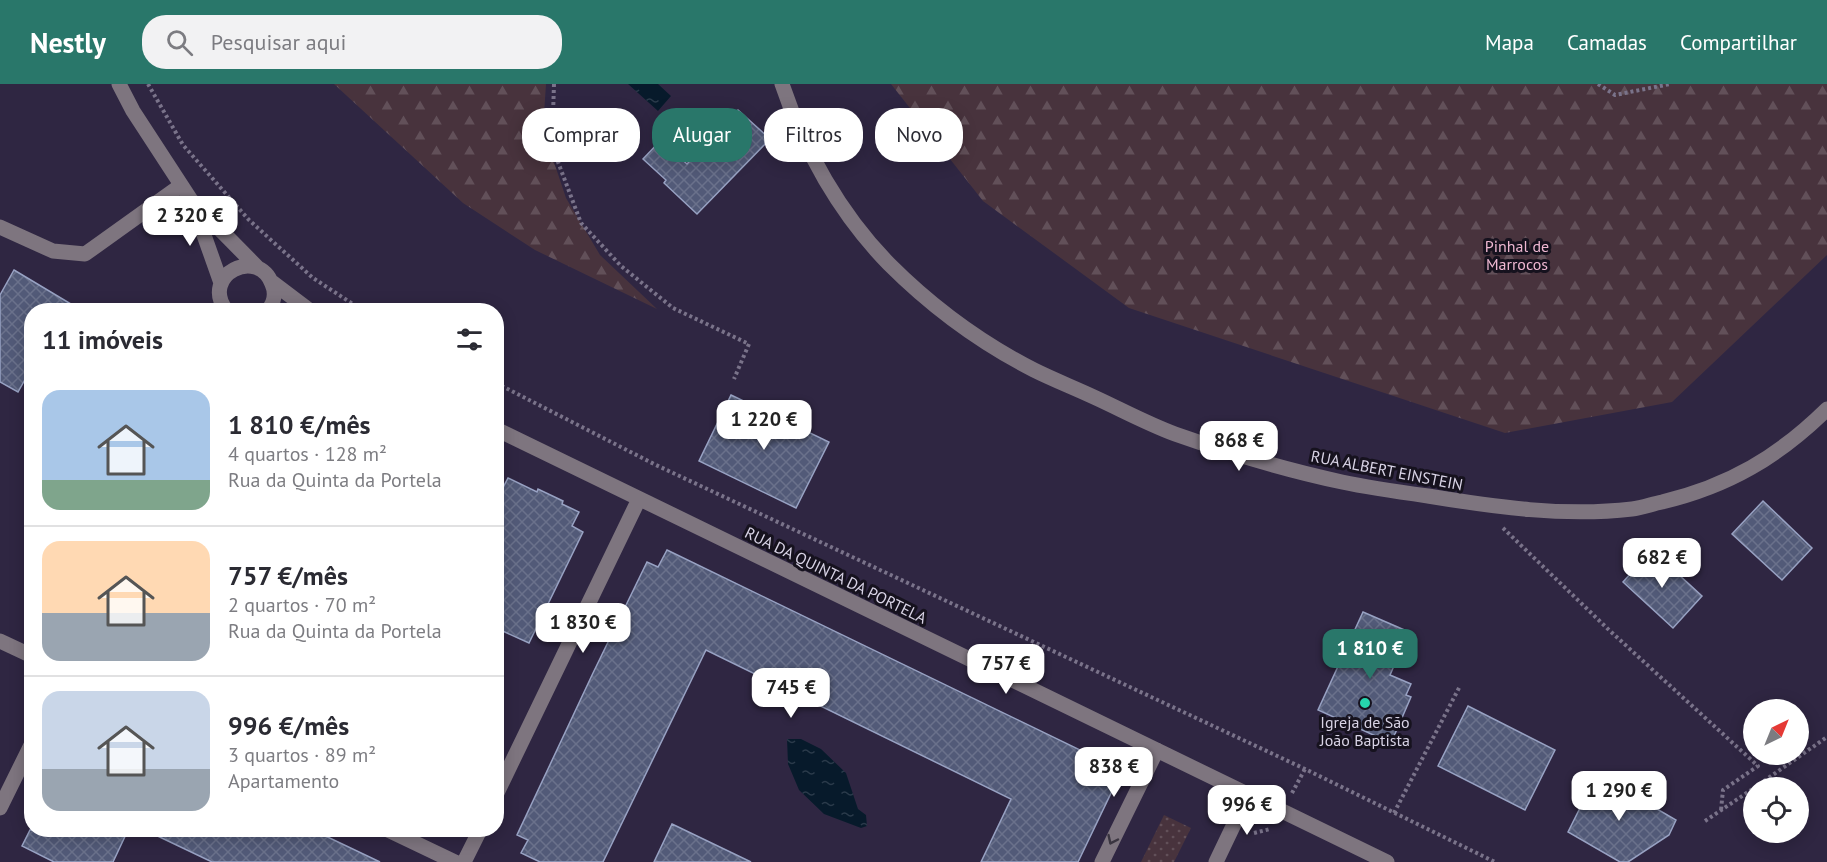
<!DOCTYPE html>
<html lang="pt">
<meta charset="utf-8">
<style>
body{margin:0;font-family:"PT Sans",sans-serif;background:#f2f2f3;color:#2b2b33;height:100vh;display:flex;flex-direction:column;font-size:22px;white-space:nowrap}
*{box-sizing:border-box;margin:0}
p{font-size:20px;color:#7c7c81}
.icon{flex:none;width:33px;height:33px;fill:none;stroke:currentColor;stroke-width:2;stroke-linecap:round;stroke-linejoin:round}
.map{position:relative;flex:1;overflow:hidden}
.panel{position:absolute;left:24px;top:219px;width:480px;height:534px;display:flex;flex-direction:column;background:#fff;border-radius:24px;box-shadow:0 3px 15px #0003}
.panel>*{flex:none}
.banner{position:absolute;left:522px;top:24px;width:570px;height:54px;display:flex;gap:12px}
.needle{width:39px;rotate:43deg}
.fabs{position:absolute;left:1743px;top:615px;display:grid;gap:12px}
.fabs a{display:grid;place-items:center;width:66px;height:66px;border-radius:50%;background:#fff;box-shadow:0 3px 15px #0003;font-size:30px}
.price{position:absolute;translate:-50% -51px;padding:0 14px;border-radius:12px;background:#fff;color:#222;font-size:20px;line-height:39px;filter:drop-shadow(0 2px 3px #0008)}
.price::after{content:'';position:absolute;left:50%;top:36px;width:18px;height:14px;margin-left:-9px;background:inherit;clip-path:polygon(0 0,100% 0,50% 100%)}
.price.selected{background:#29776a;color:#fff}
ul{padding:0;list-style:none}
li{display:flex;align-items:center;gap:18px;height:150px;padding:0 18px}
li+li{border-top:2px solid #e1e1e2}
li span{display:grid;place-items:center;flex:none;width:168px;height:120px;border-radius:18px;color:#555}
li>.icon{margin-inline-start:auto}
span .icon{width:72px;height:72px;fill:#fffc;stroke-width:1}
li b{font-size:26px}
h2{display:flex;justify-content:space-between;align-items:center;height:72px;padding:0 18px;font-size:26px}
.tag{padding:0 21px;border-radius:24px;background:#fff;box-shadow:0 3px 15px #0003;font-size:21px;line-height:54px}
.tag.selected{background:#29776a;color:#fff}
header{display:flex;align-items:center;gap:36px;box-sizing:border-box;height:84px;padding:0 30px;background:#29776a;color:#fff}
header strong{font-size:28px}
nav{display:flex;gap:33px;margin-inline-start:auto;font-size:21px}
.search{width:420px;height:54px;background:#f2f2f3;display:flex;align-items:center;gap:15px;box-sizing:border-box;padding:0 21px;border-radius:24px;color:#7c7c81;font-size:22px}
.map>svg:first-child{display:block}
.grass{fill:url(#grass-dots)}
.forest{fill:url(#forest-firs)}
.water{fill:url(#water-ripples)}
.building{fill:url(#building-cross-hatch);stroke:#98a2c3;stroke-width:1.5}
.lines{fill:none;stroke-linecap:round;stroke-linejoin:round}
.path{stroke:#7a738a;stroke-width:4;stroke-dasharray:3 3;stroke-linecap:butt}
.minor{stroke:#7e757f;stroke-width:15}
.oneway{stroke:#3a3540}
.poi-dot{fill:#26d5ae;stroke:#16121e;stroke-width:2}
.labels{text-anchor:middle;stroke-width:6;stroke-linejoin:round;paint-order:stroke}
.park-label{font-size:16px;fill:#eeb7d1;stroke:#16121e}
.street-label{font-size:16px;fill:#d8d3e5;stroke:#16121e}
.poi-label{font-size:16px;fill:#d8d3e5;stroke:#16121e}
</style>
<header>
<strong>Nestly</strong>
<div class="search"><svg class="icon" aria-label="search" viewBox="0 0 24 24"><circle cx="10" cy="10" r="6"/><path d="M15 15l6 6"/></svg>Pesquisar aqui</div>
<nav><a>Mapa</a><a>Camadas</a><a>Compartilhar</a></nav>
</header>
<div class="map">
<svg width="1827" height="778" viewBox="0 0 1827 778">
<defs>
<pattern id="grass-dots" width="8" height="8" patternUnits="userSpaceOnUse" patternTransform="scale(1.5)"><rect width="8" height="8" fill="#48333d"/><path d="M2 2h.1M6 6h.1" fill="none" stroke="#625059" stroke-width="1.8" stroke-linecap="round"/></pattern>
<pattern id="forest-firs" width="22" height="20" patternUnits="userSpaceOnUse" patternTransform="scale(1.5)"><rect width="22" height="20" fill="#48333d"/><path d="M5 1l3.5 6h-7zM16 11l3.5 6h-7z" fill="#625059"/></pattern>
<pattern id="water-ripples" width="26" height="14" patternUnits="userSpaceOnUse" patternTransform="scale(1.5)"><rect width="26" height="14" fill="#071a2b"/><path d="M2 4q2-2 4 0t4 0M15 11q2-2 4 0t4 0" fill="none" stroke="#2a3a4a"/></pattern>
<pattern id="building-cross-hatch" width="8" height="8" patternUnits="userSpaceOnUse" patternTransform="scale(1.5)"><rect width="8" height="8" fill="#525a78"/><path d="M0 0l8 8M0 8l8-8" fill="none" stroke="#6a718b"/></pattern>
</defs>
<rect width="100%" height="100%" fill="#2f2642"/>
<path class="grass" d="M 1164,731 L 1191,744 L 1174,778 L 1141,778 Z"/>
<path class="forest" d="M 334,0 L 546,0 L 543,45 L 566,114 L 600,171 L 657,225 L 535,166 L 463,119 Z
M 891,0 L 1827,0 L 1827,171 L 1672,318 L 1505,349 L 1129,224 L 983,117 Z"/>
<path class="water" d="M 628,0 L 658,0 L 671,12 L 658,27 Z
M 787,655 L 801,655 L 821,665 L 846,689 L 858,725 L 866,731 L 867,742 L 861,744 L 824,730 L 799,706 L 788,680 Z"/>
<path class="building" d="M 738,26 L 770,55 L 697,130 L 664,99 L 666,96 L 643,75 L 661,56 L 687,80 Z
M 14,186 L 81,226 L 32,226 L 32,283 L 18,308 L 0,298 L 0,211 Z
M 731,311 L 829,358 L 796,424 L 699,377 Z
M 508,394 L 537,408 L 538,405 L 563,417 L 562,420 L 579,428 L 572,442 L 583,448 L 529,559 L 496,544 L 496,417 Z
M 1763,417 L 1812,464 L 1782,496 L 1732,450 Z
M 667,466 L 1113,682 L 1104,700 L 1113,705 L 1078,778 L 981,778 L 1011,715 L 706,566 L 603,778 L 540,778 L 521,769 L 528,756 L 517,751 L 593,589 L 647,478 L 658,483 Z
M 1652,466 L 1702,512 L 1673,544 L 1623,498 Z
M 1363,528 L 1409,548 L 1390,591 L 1411,600 L 1406,611 L 1411,613 L 1391,659 L 1318,626 Z
M 1468,622 L 1555,666 L 1525,726 L 1438,682 Z
M 1597,690 L 1676,736 L 1669,751 L 1628,778 L 1620,778 L 1568,748 Z
M 672,740 L 751,778 L 654,778 Z
M 30,746 L 128,746 L 113,778 L 54,778 L 22,762 Z
M 145,746 L 313,746 L 380,778 L 212,778 Z"/>
<g class="lines">
<path class="path" d="M 148,0 L 183,61 L 249,136 L 313,194 L 362,226
M 554,0 L 552,62 L 581,139 L 621,182 L 673,224 L 749,260 L 734,295
M 1598,0 L 1615,11 L 1670,0
M 496,299 L 656,381 L 1305,685 L 1495,778
M 1503,444 L 1609,546 L 1758,682 L 1723,706 L 1721,726
M 1754,704 L 1827,653
M 1292,709 L 1305,685
M 1394,729 L 1460,602
M 1705,737 L 1754,704
M 1254,749 L 1270,745"/>
<path class="minor" d="M 119,0 L 133,27 L 191,116 L 257,183
M 782,0 C 804,66 840,130 889,180 C 930,221 981,259 1034,286 C 1054,296 1075,304 1096,314 C 1122,326 1148,340 1175,350 C 1229,369 1286,386 1342,398 C 1370,404 1399,408 1428,412 C 1495,423 1564,433 1632,425 C 1642,424 1652,420 1662,418 C 1729,402 1778,373 1827,325
M 193,120 L 221,199
M 0,143 L 53,167 L 85,170 L 180,102
M 272,198 L 309,226
M 226,226 C 200,191 258,162 272,200 C 276,209 274,219 268,226
M 496,345 L 1387,778
M 0,557 L 32,572
M 496,711 L 639,415
M 0,724 L 32,659
M 388,746 L 455,778
M 464,778 L 480,746
M 1102,778 L 1157,666
M 1216,778 L 1248,711"/>
</g>
<defs><path id="oneway-chevron" d="M-2-3.5L2.5 0L-2 3.5" fill="none" stroke-width="1.6" stroke-linecap="round" stroke-linejoin="round" transform="scale(1.5)"/></defs>
<use class="oneway" href="#oneway-chevron" transform="translate(1112 756) rotate(115)"/>
<circle class="poi-dot" cx="1365" cy="619" r="6"/>
<g class="labels">
<g class="park-label">
<text x="1517" y="168">Pinhal de<tspan x="1517" dy="18">Marrocos</tspan></text>
</g>
<g class="street-label">
<text transform="translate(1387 386) rotate(11)" y="6">RUA ALBERT EINSTEIN</text>
<text transform="translate(836 491) rotate(26)" y="6">RUA DA QUINTA DA PORTELA</text>
</g>
<g class="poi-label">
<text x="1365" y="644">Igreja de São<tspan x="1365" dy="18">João Baptista</tspan></text>
</g>
</g>
</svg>
<div class="fabs">
<a><svg class="needle" viewBox="-14 -14 28 28"><path d="M0-13l5 13h-10z" fill="#e53935"/><path d="M0 13l5-13h-10z" fill="#7c7c81"/></svg></a>
<a><svg class="icon" aria-label="locate" viewBox="0 0 24 24"><circle cx="12" cy="12" r="6"/><path d="M12 2v4M12 18v4M2 12h4M18 12h4"/></svg></a>
</div>
<b class="price" style="left:190px;top:163px">2 320 €</b>
<b class="price" style="left:764px;top:367px">1 220 €</b>
<b class="price" style="left:1239px;top:388px">868 €</b>
<b class="price" style="left:1662px;top:505px">682 €</b>
<b class="price" style="left:583px;top:570px">1 830 €</b>
<b class="price selected" style="left:1370px;top:596px">1 810 €</b>
<b class="price" style="left:1006px;top:611px">757 €</b>
<b class="price" style="left:791px;top:635px">745 €</b>
<b class="price" style="left:1114px;top:714px">838 €</b>
<b class="price" style="left:1619px;top:738px">1 290 €</b>
<b class="price" style="left:1247px;top:752px">996 €</b>
<div class="banner">
<a class="tag">Comprar</a>
<a class="tag selected">Alugar</a>
<a class="tag">Filtros</a>
<a class="tag">Novo</a>
</div>
<section class="panel">
<h2>11 imóveis<svg class="icon" aria-label="filters" viewBox="0 0 24 24"><path d="M4 7h16M4 17h16"/><circle cx="9" cy="7" r="2"/><circle cx="15" cy="17" r="2"/></svg></h2>
<ul>
<li><span style="background:linear-gradient(#a9c7e8 75%,#7fa58c 0)"><svg class="icon" aria-label="home" viewBox="0 0 24 24"><path d="M3 11l9-7 9 7M6 9v11h12V9"/></svg></span><div><b>1 810 €/mês</b><p>4 quartos · 128 m²</p><p>Rua da Quinta da Portela</p></div></li>
<li><span style="background:linear-gradient(#ffd9b3 60%,#9aa5b1 0)"><svg class="icon" aria-label="home" viewBox="0 0 24 24"><path d="M3 11l9-7 9 7M6 9v11h12V9"/></svg></span><div><b>757 €/mês</b><p>2 quartos · 70 m²</p><p>Rua da Quinta da Portela</p></div></li>
<li><span style="background:linear-gradient(#c9d6e8 65%,#9aa5b1 0)"><svg class="icon" aria-label="home" viewBox="0 0 24 24"><path d="M3 11l9-7 9 7M6 9v11h12V9"/></svg></span><div><b>996 €/mês</b><p>3 quartos · 89 m²</p><p>Apartamento</p></div></li>
</ul>
</section>
</div>
